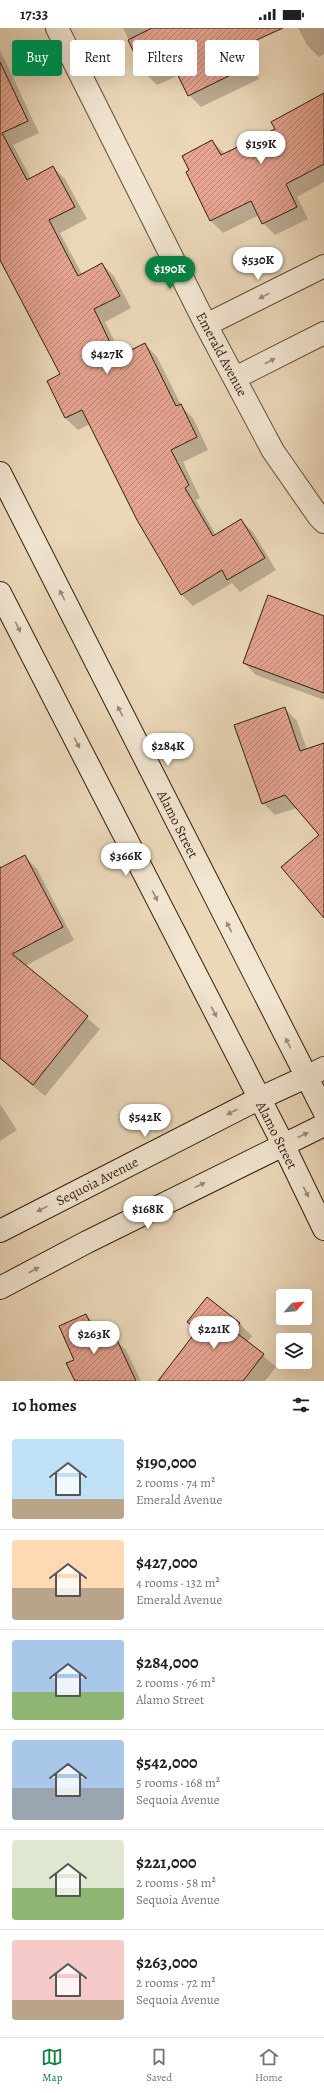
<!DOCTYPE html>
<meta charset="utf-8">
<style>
body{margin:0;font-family:Alegreya,serif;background:#f2f2f2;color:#202124;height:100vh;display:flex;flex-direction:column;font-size:15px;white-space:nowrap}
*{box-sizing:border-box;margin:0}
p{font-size:13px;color:#757577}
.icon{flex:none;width:22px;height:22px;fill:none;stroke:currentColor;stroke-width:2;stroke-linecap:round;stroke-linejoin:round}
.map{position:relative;height:1353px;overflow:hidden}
.side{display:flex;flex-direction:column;background:#fff;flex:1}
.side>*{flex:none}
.top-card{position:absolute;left:12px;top:12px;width:300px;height:36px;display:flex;gap:8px}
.needle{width:26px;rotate:63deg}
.tools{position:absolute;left:276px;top:1261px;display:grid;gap:8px}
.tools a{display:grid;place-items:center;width:36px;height:36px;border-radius:4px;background:#fff;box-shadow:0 4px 16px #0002;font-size:20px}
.price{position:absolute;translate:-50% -34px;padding:0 9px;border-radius:14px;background:#fff;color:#222;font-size:13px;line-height:26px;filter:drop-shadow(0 1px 2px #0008)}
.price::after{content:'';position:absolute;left:50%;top:24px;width:12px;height:9px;margin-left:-6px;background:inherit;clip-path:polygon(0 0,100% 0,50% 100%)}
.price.active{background:#0b8043;color:#fff}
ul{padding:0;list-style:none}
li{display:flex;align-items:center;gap:12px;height:100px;padding:0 12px}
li+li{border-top:1px solid #e0e0e0}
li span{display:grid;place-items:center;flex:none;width:112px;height:80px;border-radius:4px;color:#555}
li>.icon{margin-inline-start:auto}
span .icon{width:48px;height:48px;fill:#fffc;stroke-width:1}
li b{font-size:17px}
h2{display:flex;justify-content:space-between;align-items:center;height:48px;padding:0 12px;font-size:17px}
.chip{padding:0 14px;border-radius:4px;background:#fff;box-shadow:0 4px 16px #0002;font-size:14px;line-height:36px}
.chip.active{background:#0b8043;color:#fff}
.status{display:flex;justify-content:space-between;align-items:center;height:28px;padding:0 20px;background:#fff;direction:ltr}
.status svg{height:11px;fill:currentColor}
.tabs{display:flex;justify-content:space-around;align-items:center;height:56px;border-top:1px solid #e0e0e0;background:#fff;font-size:11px;color:#757577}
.tabs a{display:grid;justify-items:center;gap:2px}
.tabs .active{color:#0b8043}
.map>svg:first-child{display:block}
.shadow{fill:#0003}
.building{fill:url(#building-hatch);stroke:#311f0c}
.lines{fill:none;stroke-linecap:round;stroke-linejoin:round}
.minor-casing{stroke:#604d37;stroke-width:24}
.tertiary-casing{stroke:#604d37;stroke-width:24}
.secondary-casing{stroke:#311f0c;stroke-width:24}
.minor{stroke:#f2e6d2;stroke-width:22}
.tertiary{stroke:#f2e6d2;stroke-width:22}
.secondary{stroke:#f2e6d2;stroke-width:22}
.oneway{fill:#9b8c79}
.labels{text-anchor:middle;stroke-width:3.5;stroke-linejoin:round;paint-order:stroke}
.street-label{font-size:14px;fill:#311f0c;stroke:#f2e6d2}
</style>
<div class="status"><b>17:33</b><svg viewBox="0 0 49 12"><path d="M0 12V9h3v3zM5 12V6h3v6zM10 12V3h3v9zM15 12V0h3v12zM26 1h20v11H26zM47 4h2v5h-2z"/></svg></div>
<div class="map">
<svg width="324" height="1353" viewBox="0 0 324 1353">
<defs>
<pattern id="building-hatch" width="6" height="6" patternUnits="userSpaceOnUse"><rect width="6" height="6" fill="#e6a491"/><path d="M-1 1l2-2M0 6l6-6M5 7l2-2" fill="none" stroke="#bb8575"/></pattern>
</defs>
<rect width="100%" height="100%" fill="#ebd8b9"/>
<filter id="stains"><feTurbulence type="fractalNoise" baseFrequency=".005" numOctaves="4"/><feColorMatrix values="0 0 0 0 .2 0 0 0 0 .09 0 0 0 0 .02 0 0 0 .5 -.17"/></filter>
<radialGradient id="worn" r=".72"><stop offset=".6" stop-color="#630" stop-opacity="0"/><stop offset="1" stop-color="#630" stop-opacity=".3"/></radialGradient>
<path class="shadow" d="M 123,0 L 281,0 L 252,13 L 259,28 L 250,33 L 259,51 L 201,79 L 189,67 L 179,47 L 157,57 L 145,45 Z
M 298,0 L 324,0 L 324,26 L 319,29 L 307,17 Z
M 0,22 L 39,105 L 13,117 L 31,151 L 53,139 L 65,151 L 87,191 L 60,205 L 82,246 L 102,236 L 114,248 L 131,280 L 105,294 L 122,328 L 145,316 L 157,329 L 182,379 L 193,390 L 208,422 L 183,434 L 200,470 L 196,472 L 216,507 L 241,492 L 253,504 L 276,542 L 240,564 L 232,555 L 193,578 L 181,566 L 90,396 L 78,402 L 65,390 L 62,347 L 0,230 Z
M 324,66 L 324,154 L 297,169 L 308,191 L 275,207 L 263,195 L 259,187 L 223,205 L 211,193 L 188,144 L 212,113 L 225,126 L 277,101 Z
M 324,589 L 324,672 L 256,647 L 244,635 Z
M 284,680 L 297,693 L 307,722 L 324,717 L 324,888 L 320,807 L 297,780 L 275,787 L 263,775 Z
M 25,829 L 37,841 L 74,912 L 25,938 L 100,1001 L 45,1068 L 0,1031 L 0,837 L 2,841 Z
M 0,1076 L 17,1102 L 0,1113 Z
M 207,1271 L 240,1296 L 252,1308 L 247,1314 L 276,1339 L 265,1353 L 164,1353 L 198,1303 L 189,1294 Z
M 86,1287 L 95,1296 L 105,1319 L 117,1313 L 126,1322 L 141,1353 L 76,1353 L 76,1332 Z"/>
<path class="building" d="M 152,0 L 283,0 L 239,20 L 247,39 L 188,68 L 171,33 L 144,46 L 128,12 Z
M 0,34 L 28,93 L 2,105 L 27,152 L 53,138 L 75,179 L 49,192 L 78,248 L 102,235 L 120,268 L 94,281 L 117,329 L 145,315 L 176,378 L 181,376 L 197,409 L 171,422 L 189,457 L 185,460 L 213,508 L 241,491 L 265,530 L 227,552 L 222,542 L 181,567 L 137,492 L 82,382 L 65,390 L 47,353 L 60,346 L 0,232 Z
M 324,65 L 324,136 L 286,156 L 297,179 L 262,196 L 251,173 L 210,193 L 186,144 L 189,142 L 182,128 L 212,112 L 221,127 L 275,101 L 271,94 Z
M 268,567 L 324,588 L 324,665 L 243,635 Z
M 285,679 L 300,723 L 324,715 L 324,890 L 281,839 L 319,807 L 285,767 L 262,776 L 234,697 Z
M 25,827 L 63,899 L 12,926 L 88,988 L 33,1057 L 0,1030 L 0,840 Z
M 207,1269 L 240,1295 L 234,1303 L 264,1326 L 243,1353 L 158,1353 L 198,1301 L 187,1294 Z
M 86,1286 L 101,1319 L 117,1312 L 136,1353 L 75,1353 L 66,1335 L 74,1332 L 59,1298 Z"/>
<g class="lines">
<g class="minor-casing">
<path id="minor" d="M 57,0 L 206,297 L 273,423 L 319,489 L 324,494
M 206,297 L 324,238
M 235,350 L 324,305"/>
</g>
<g class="tertiary-casing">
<path id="tertiary" d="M 306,1049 L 324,1040"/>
</g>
<g class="secondary-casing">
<path id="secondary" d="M 0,445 L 324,1083
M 0,565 L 283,1116 L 324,1201
M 0,1203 L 258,1071 L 306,1049
M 0,1260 L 87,1214 L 324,1097"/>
</g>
<use href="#minor" class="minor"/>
<use href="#tertiary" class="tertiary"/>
<use href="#secondary" class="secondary"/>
</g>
<defs><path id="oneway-solid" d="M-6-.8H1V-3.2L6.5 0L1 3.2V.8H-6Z"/></defs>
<g class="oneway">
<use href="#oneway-solid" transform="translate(264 268) rotate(153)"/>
<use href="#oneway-solid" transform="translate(270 333) rotate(-27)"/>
<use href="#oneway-solid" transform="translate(62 567) rotate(-117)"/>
<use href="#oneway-solid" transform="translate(18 599) rotate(63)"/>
<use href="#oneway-solid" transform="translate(120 683) rotate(-117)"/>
<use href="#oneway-solid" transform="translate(77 715) rotate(63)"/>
<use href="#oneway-solid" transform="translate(155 868) rotate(63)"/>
<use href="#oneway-solid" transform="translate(229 899) rotate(-117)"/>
<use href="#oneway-solid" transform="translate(214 984) rotate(63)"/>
<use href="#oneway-solid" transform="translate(288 1015) rotate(-117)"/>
<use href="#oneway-solid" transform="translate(232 1084) rotate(153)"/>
<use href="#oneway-solid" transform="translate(303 1107) rotate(-25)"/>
<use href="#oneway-solid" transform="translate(200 1157) rotate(-26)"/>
<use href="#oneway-solid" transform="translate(306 1164) rotate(64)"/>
<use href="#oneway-solid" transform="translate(42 1181) rotate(153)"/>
<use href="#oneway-solid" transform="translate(34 1242) rotate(-28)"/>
</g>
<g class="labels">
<g class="street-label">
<text transform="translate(222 326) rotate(62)" y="5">Emerald Avenue</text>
<text transform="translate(178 796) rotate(63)" y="5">Alamo Street</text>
<text transform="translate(277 1107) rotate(63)" y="5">Alamo Street</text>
<text transform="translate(97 1153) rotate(-27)" y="5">Sequoia Avenue</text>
</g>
</g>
<rect width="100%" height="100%" filter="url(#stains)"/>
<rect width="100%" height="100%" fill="url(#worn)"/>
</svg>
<div class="tools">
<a><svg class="needle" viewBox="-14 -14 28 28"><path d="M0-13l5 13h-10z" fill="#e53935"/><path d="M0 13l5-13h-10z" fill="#757577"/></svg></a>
<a><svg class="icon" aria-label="layers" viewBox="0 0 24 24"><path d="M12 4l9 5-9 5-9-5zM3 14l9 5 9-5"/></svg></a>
</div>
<b class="price" style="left:261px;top:137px">$159K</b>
<b class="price" style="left:258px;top:253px">$530K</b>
<b class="price active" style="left:170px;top:262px">$190K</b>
<b class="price" style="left:107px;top:347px">$427K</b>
<b class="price" style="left:168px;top:739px">$284K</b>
<b class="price" style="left:126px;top:849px">$366K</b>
<b class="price" style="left:145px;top:1110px">$542K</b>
<b class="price" style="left:148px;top:1202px">$168K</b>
<b class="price" style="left:214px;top:1322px">$221K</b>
<b class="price" style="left:94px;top:1327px">$263K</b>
<div class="top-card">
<a class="chip active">Buy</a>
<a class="chip">Rent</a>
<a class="chip">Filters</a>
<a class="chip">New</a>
</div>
</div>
<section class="side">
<h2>10 homes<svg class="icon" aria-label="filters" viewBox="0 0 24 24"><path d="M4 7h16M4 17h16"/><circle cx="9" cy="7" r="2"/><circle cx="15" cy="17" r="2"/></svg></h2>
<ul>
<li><span style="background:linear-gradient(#bfe0f5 75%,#b9a48a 0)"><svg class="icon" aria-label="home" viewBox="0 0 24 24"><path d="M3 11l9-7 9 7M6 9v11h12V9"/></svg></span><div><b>$190,000</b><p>2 rooms · 74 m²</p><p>Emerald Avenue</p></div></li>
<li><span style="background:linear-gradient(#ffd9b3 60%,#b9a48a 0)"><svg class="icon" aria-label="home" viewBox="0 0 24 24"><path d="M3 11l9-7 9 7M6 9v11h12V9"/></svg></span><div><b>$427,000</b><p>4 rooms · 132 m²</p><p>Emerald Avenue</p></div></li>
<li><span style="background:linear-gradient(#a9c7e8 65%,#8fb573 0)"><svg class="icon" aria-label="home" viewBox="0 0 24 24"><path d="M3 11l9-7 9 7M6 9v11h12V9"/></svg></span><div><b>$284,000</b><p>2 rooms · 76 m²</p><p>Alamo Street</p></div></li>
<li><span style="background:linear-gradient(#a9c7e8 60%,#9aa5b1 0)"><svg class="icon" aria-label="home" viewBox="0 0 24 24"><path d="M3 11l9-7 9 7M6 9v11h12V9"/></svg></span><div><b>$542,000</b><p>5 rooms · 168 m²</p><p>Sequoia Avenue</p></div></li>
<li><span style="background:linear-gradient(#dfe7d0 60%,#8fb573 0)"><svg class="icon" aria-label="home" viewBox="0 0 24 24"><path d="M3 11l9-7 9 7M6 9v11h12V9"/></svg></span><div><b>$221,000</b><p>2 rooms · 58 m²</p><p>Sequoia Avenue</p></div></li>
<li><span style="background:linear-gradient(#f6c9c9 75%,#b9a48a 0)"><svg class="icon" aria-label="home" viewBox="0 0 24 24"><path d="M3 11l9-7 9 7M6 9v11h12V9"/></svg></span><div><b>$263,000</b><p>2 rooms · 72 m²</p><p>Sequoia Avenue</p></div></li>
</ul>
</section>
<nav class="tabs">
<a class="active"><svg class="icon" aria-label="map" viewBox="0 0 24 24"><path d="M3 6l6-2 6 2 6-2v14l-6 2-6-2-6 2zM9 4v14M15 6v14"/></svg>Map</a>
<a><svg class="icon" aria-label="saved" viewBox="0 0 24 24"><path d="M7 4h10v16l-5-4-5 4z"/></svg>Saved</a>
<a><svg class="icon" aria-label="home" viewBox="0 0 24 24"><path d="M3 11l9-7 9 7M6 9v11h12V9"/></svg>Home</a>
</nav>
